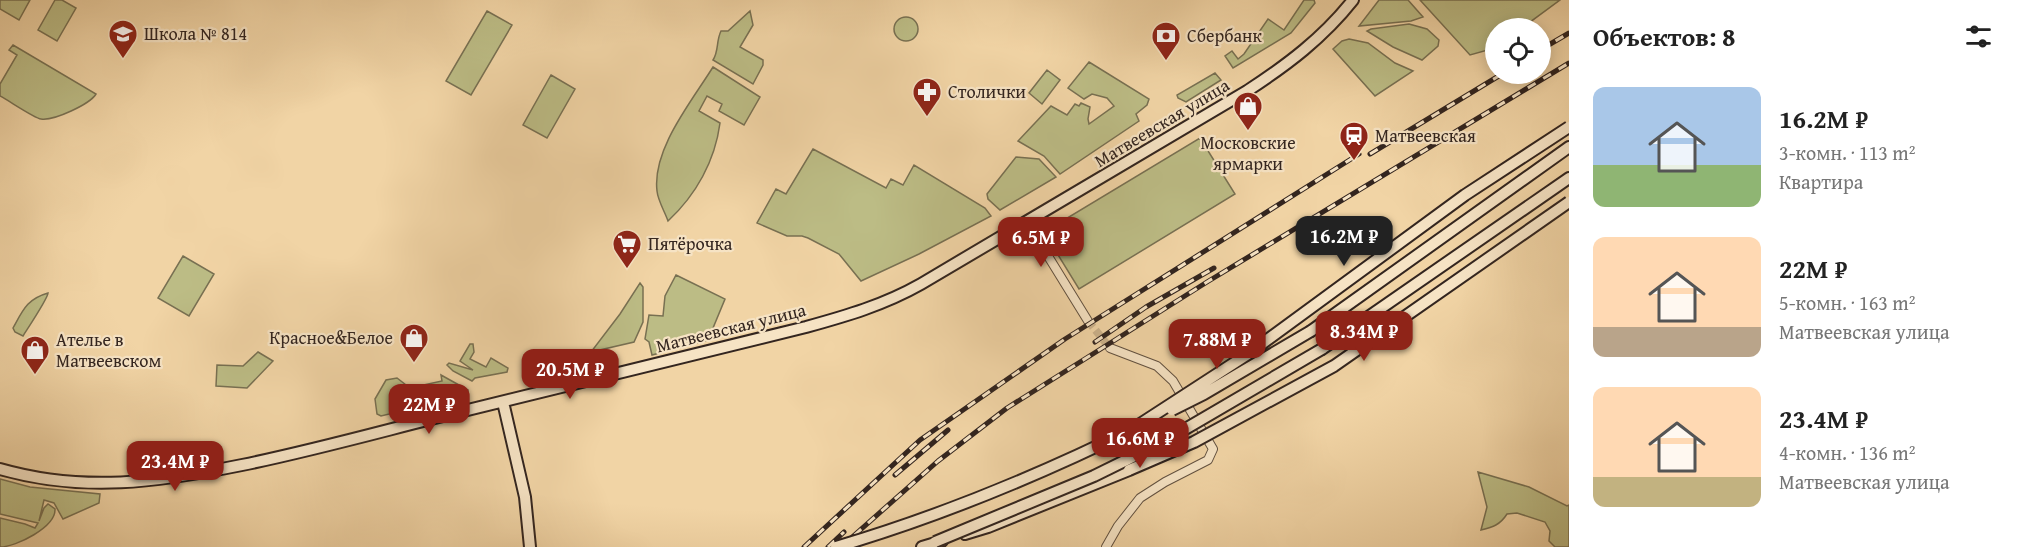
<!DOCTYPE html>
<html lang="ru">
<meta charset="utf-8">
<style>
body{margin:0;font-family:"Gentium Book Plus",serif;background:#f6f6f6;color:#222;height:100vh;display:flex;flex-direction:column;font-size:22px;white-space:nowrap}
*{box-sizing:border-box;margin:0}
p{font-size:20px;color:#767676}
.icon{flex:none;width:33px;height:33px;fill:none;stroke:currentColor;stroke-width:2;stroke-linecap:round;stroke-linejoin:round}
.map{position:relative;flex:1;overflow:hidden}
.details{display:flex;flex-direction:column;background:#fff;width:450px}
.details>*{flex:none}
.fabs{position:absolute;left:1485px;top:18px;display:grid;gap:12px}
.fabs a{display:grid;place-items:center;width:66px;height:66px;border-radius:50%;background:#fff;box-shadow:0 3px 15px #0003;font-size:30px}
.price{position:absolute;translate:-50% -51px;padding:0 14px;border-radius:12px;background:#8f2418;color:#fff;font-size:20px;line-height:39px;filter:drop-shadow(0 2px 3px #0008)}
.price::after{content:'';position:absolute;left:50%;top:36px;width:18px;height:14px;margin-left:-9px;background:inherit;clip-path:polygon(0 0,100% 0,50% 100%)}
.price.on{background:#222;color:#fff}
ul{padding:0;list-style:none}
li{display:flex;align-items:center;gap:18px;height:150px;padding:0 24px}
li span{display:grid;place-items:center;flex:none;width:168px;height:120px;border-radius:12px;color:#555}
li>.icon{margin-inline-start:auto}
span .icon{width:72px;height:72px;fill:#fffc;stroke-width:1}
li b{font-size:26px}
h2{display:flex;justify-content:space-between;align-items:center;height:72px;padding:0 24px;font-size:26px}
main{display:flex;flex:1;min-height:0}
.map>svg:first-child{display:block}
.green{fill:#bcbc85;stroke:#787052;stroke-width:1.5}
.lines{fill:none;stroke-linecap:round;stroke-linejoin:round}
.street-tunnel{stroke:#cbb18a;stroke-width:8;stroke-dasharray:8 4;stroke-linecap:butt}
.street-casing{stroke:#625140;stroke-width:10}
.secondary-casing{stroke:#33251f;stroke-width:14}
.street{stroke:#f6e3c4;stroke-width:8}
.secondary{stroke:#f6e3c4;stroke-width:10}
.rail-casing{stroke:#33251f;stroke-width:5}
.rail{stroke:#f6e3c4;stroke-width:3;stroke-dasharray:9;stroke-linecap:butt}
.secondary-bridge-casing{stroke:#33251f;stroke-width:14;stroke-linecap:butt}
.secondary-bridge{stroke:#f6e3c4;stroke-width:10}
.labels{text-anchor:middle;stroke-width:4.5;stroke-linejoin:round;paint-order:stroke}
.poi-label{font-size:18px;fill:#33251f;stroke:#f6e3c4;text-anchor:start}
.street-label{font-size:18px;fill:#33251f;stroke:#f6e3c4}
</style>
<main>
<div class="map">
<svg width="1569" height="547" viewBox="0 0 1569 547">
<rect width="100%" height="100%" fill="#f1d4a5"/>
<filter id="stains"><feTurbulence type="fractalNoise" baseFrequency=".00333" numOctaves="4"/><feColorMatrix values="0 0 0 0 .2 0 0 0 0 .09 0 0 0 0 .02 0 0 0 .5 -.17"/></filter>
<radialGradient id="worn" r=".72"><stop offset=".6" stop-color="#630" stop-opacity="0"/><stop offset="1" stop-color="#630" stop-opacity=".3"/></radialGradient>
<path class="green" d="M 0,0 L 30,0 L 19,20 L 0,9 Z
M 55,0 L 62,0 L 76,8 L 57,41 L 38,30 Z
M 1304,0 L 1314,0 L 1315,3 L 1291,33 L 1233,68 L 1225,56 L 1232,51 L 1238,59 L 1244,54 L 1268,19 L 1284,30 Z
M 1379,0 L 1408,0 L 1423,17 L 1411,21 L 1359,26 Z
M 1420,0 L 1560,0 L 1522,28 L 1496,28 L 1495,48 L 1470,55 Z
M 487,11 L 512,25 L 471,95 L 446,81 Z
M 750,11 L 753,25 L 740,47 L 763,60 L 763,65 L 753,84 L 713,60 C 719,51 716,41 721,31 L 728,31 Z
M894 29a12 12 0 1 1 24 0a12 12 0 1 1-24 0Z
M 1409,24 L 1427,29 L 1439,40 L 1438,46 L 1422,60 L 1393,47 L 1367,31 L 1371,29 Z
M 1349,39 L 1368,43 L 1395,63 L 1413,71 L 1375,96 L 1333,49 L 1342,41 Z
M 13,45 L 96,94 C 90,104 54,121 41,119 C 34,118 8,100 0,96 L 0,84 L 17,55 L 9,50 Z
M 1089,62 L 1149,99 L 1147,105 L 1136,114 L 1139,121 L 1060,174 L 1044,156 L 1018,141 L 1051,106 L 1067,115 L 1075,104 L 1079,106 L 1081,103 L 1090,107 L 1088,119 L 1089,124 L 1114,106 L 1107,98 L 1092,94 L 1084,99 L 1068,88 Z
M 713,67 L 760,97 L 744,125 L 719,111 L 722,104 L 707,96 L 699,111 L 720,123 C 715,161 696,195 668,221 C 665,212 658,201 657,191 C 652,149 692,101 713,67 Z
M 1047,70 L 1060,80 L 1042,104 L 1029,93 Z
M 1215,73 L 1221,80 L 1186,102 L 1178,98 L 1177,95 Z
M 551,75 L 575,89 L 547,138 L 523,125 Z
M 1200,138 L 1235,194 L 1079,289 L 1044,232 Z
M 813,149 L 886,188 L 891,179 L 903,185 L 914,165 L 985,208 L 991,216 L 919,254 L 861,281 L 839,254 L 808,238 L 802,236 L 787,236 L 757,223 L 776,189 L 786,194 Z
M 1016,157 L 1039,159 L 1056,177 L 1000,210 L 988,199 L 987,194 Z
M 183,256 L 214,274 L 189,316 L 158,298 Z
M 676,275 L 725,299 L 708,340 L 652,355 L 649,342 L 645,339 L 649,315 L 663,316 L 665,296 Z
M 640,283 L 643,287 L 643,322 L 634,342 L 591,352 L 620,314 Z
M 48,293 C 48,298 28,328 23,336 L 15,332 L 13,328 C 23,310 27,299 48,293 Z
M 470,344 L 473,344 L 474,352 L 470,359 L 486,367 L 491,358 L 508,368 L 507,372 L 475,378 L 472,381 L 453,371 L 447,365 L 449,363 L 473,370 L 460,361 Z
M 258,352 L 273,361 L 247,388 L 216,386 L 217,365 L 243,366 Z
M 441,375 L 468,390 L 468,395 L 381,416 L 377,414 L 375,399 L 386,380 L 397,378 L 410,388 L 442,381 Z
M 1478,472 L 1529,487 L 1567,506 L 1569,505 L 1569,547 L 1555,547 L 1549,541 L 1550,531 L 1545,522 L 1517,513 L 1507,514 C 1500,525 1493,527 1481,530 L 1487,507 Z
M 0,479 L 30,487 L 100,494 L 99,503 L 63,519 L 54,503 L 44,500 L 39,521 L 44,508 L 48,504 L 55,509 C 56,527 16,547 0,547 L 0,518 L 25,524 L 35,528 L 38,523 L 0,514 Z"/>
<g class="lines">
<path class="street-tunnel" d="M 1088,321 L 1110,348"/>
<g class="street-casing">
<path id="street" d="M 1027,222 L 1088,321
M 1106,547 L 1118,526 L 1140,498 L 1165,482 L 1208,460 L 1213,449 L 1173,381 L 1157,366 L 1110,348"/>
</g>
<g class="secondary-casing">
<path id="secondary" d="M 1311,331 L 1569,147
M 1322,349 L 1569,178
M 503,402 L 525,497 L 530,547
M 0,469 C 84,493 158,482 242,465 C 306,452 368,435 431,419 C 556,388 681,357 806,327 C 846,316 884,305 921,284 L 1247,91 C 1287,65 1323,38 1353,0
M 965,534 L 988,527 L 1129,470
M 922,547 L 942,541"/>
</g>
<use href="#street" class="street"/>
<use href="#secondary" class="secondary"/>
<g class="rail-casing">
<path id="rail" d="M 1540,50 L 1569,33
M 1370,154 L 1502,74
M 1095,342 L 1146,307 L 1214,268
M 895,475 L 948,430
M 804,547 L 920,440 L 1065,339 L 1359,154
M 828,547 L 844,532
M 841,547 L 938,461 L 1007,408 L 1207,282 L 1569,63"/>
</g>
<use href="#rail" class="rail"/>
<g class="secondary-bridge-casing">
<path id="secondary-bridge" d="M 1172,410 L 1204,394 L 1311,331
M 1134,428 L 1248,354 L 1465,195 L 1569,127
M 1129,470 L 1194,442 L 1334,366 L 1569,202
M 935,542 L 1094,476 L 1163,442 L 1322,349
M 836,547 C 941,516 1042,474 1139,426"/>
</g>
<use href="#secondary-bridge" class="secondary-bridge"/>
</g>
<defs>
<g id="school-pin" transform="scale(1.5)"><path d="M0 17L-7.5 6A9.5 9.5 0 1 1 7.5 6Z" fill="#8f2418" stroke="#f6e3c4"/><path d="M0-5L7-2L0 1L-7-2ZM-4 1L0 2.5L4 1V4Q0 6-4 4Z" fill="#fff"/></g>
<g id="bank-pin" transform="scale(1.5)"><path d="M0 17L-7.5 6A9.5 9.5 0 1 1 7.5 6Z" fill="#8f2418" stroke="#f6e3c4"/><path d="M-6-4H6V4H-6ZM0-2.3a2.3 2.3 0 1 0 0 4.6a2.3 2.3 0 1 0 0-4.6Z" fill="#fff"/></g>
<g id="pharmacy-pin" transform="scale(1.5)"><path d="M0 17L-7.5 6A9.5 9.5 0 1 1 7.5 6Z" fill="#8f2418" stroke="#f6e3c4"/><path d="M-2-6h4v4h4v4h-4v4h-4v-4h-4v-4h4Z" fill="#fff"/></g>
<g id="shop-pin" transform="scale(1.5)"><path d="M0 17L-7.5 6A9.5 9.5 0 1 1 7.5 6Z" fill="#8f2418" stroke="#f6e3c4"/><path d="M-5-2.5h2.3a2.7 3.5 0 0 1 5.4 0H5L5.5 6h-11ZM-1.5-2.5h3a1.5 2.3 0 0 0-3 0Z" fill="#fff"/></g>
<g id="station-pin" transform="scale(1.5)"><path d="M0 17L-7.5 6A9.5 9.5 0 1 1 7.5 6Z" fill="#8f2418" stroke="#f6e3c4"/><path d="M-3-6H3Q5-6 5-4V2Q5 4 3 4L4.5 6H3L1.5 4h-3L-3 6H-4.5L-3 4Q-5 4-5 2V-4Q-5-6-3-6ZM-3.5-4v3h7v-3ZM-3.5 1v1.5H-2V1ZM2 1v1.5H3.5V1Z" fill="#fff"/></g>
<g id="supermarket-pin" transform="scale(1.5)"><path d="M0 17L-7.5 6A9.5 9.5 0 1 1 7.5 6Z" fill="#8f2418" stroke="#f6e3c4"/><path d="M-6-5.5h2.5l.6 2H6L4.5 2H-2.5L-4.4-4H-6ZM-1.5 3.2a1.3 1.3 0 1 0 .1 0ZM3 3.2a1.3 1.3 0 1 0 .1 0Z" fill="#fff"/></g>
</defs>
<g fill-rule="evenodd">
<use href="#school-pin" x="123" y="34"/>
<use href="#bank-pin" x="1166" y="36"/>
<use href="#pharmacy-pin" x="927" y="92"/>
<use href="#shop-pin" x="1248" y="106"/>
<use href="#station-pin" x="1354" y="136"/>
<use href="#supermarket-pin" x="627" y="244"/>
<use href="#shop-pin" x="414" y="338"/>
<use href="#shop-pin" x="35" y="350"/>
</g>
<g class="labels">
<g class="poi-label">
<text x="144" y="40">Школа № 814</text>
<text x="1187" y="42">Сбербанк</text>
<text x="948" y="98">Столички</text>
<text x="1375" y="142">Матвеевская</text>
<text x="1248" y="149" text-anchor="middle">Московские<tspan x="1248" dy="21">ярмарки</tspan></text>
<text x="648" y="250">Пятёрочка</text>
<text x="393" y="344" text-anchor="end">Красное&amp;Белое</text>
<text x="56" y="346">Ателье в<tspan x="56" dy="21">Матвеевском</tspan></text>
</g>
<g class="street-label">
<text transform="translate(1162 123) rotate(-31)" y="6">Матвеевская улица</text>
<text transform="translate(731 328) rotate(-14)" y="6">Матвеевская улица</text>
</g>
</g>
<rect width="100%" height="100%" filter="url(#stains)"/>
<rect width="100%" height="100%" fill="url(#worn)"/>
</svg>
<div class="fabs">
<a><svg class="icon" aria-label="locate" viewBox="0 0 24 24"><circle cx="12" cy="12" r="6"/><path d="M12 2v4M12 18v4M2 12h4M18 12h4"/></svg></a>
</div>
<b class="price on" style="left:1344px;top:267px">16.2M ₽</b>
<b class="price" style="left:1041px;top:268px">6.5M ₽</b>
<b class="price" style="left:1364px;top:362px">8.34M ₽</b>
<b class="price" style="left:1217px;top:370px">7.88M ₽</b>
<b class="price" style="left:570px;top:400px">20.5M ₽</b>
<b class="price" style="left:429px;top:435px">22M ₽</b>
<b class="price" style="left:1140px;top:469px">16.6M ₽</b>
<b class="price" style="left:175px;top:492px">23.4M ₽</b>
</div>
<section class="details">
<h2>Объектов: 8<svg class="icon" aria-label="filters" viewBox="0 0 24 24"><path d="M4 7h16M4 17h16"/><circle cx="9" cy="7" r="2"/><circle cx="15" cy="17" r="2"/></svg></h2>
<ul>
<li><span style="background:linear-gradient(#a9c7e8 65%,#8fb573 0)"><svg class="icon" aria-label="home" viewBox="0 0 24 24"><path d="M3 11l9-7 9 7M6 9v11h12V9"/></svg></span><div><b>16.2M ₽</b><p>3-комн. · 113 m²</p><p>Квартира</p></div></li>
<li><span style="background:linear-gradient(#ffd9b3 75%,#b9a48a 0)"><svg class="icon" aria-label="home" viewBox="0 0 24 24"><path d="M3 11l9-7 9 7M6 9v11h12V9"/></svg></span><div><b>22M ₽</b><p>5-комн. · 163 m²</p><p>Матвеевская улица</p></div></li>
<li><span style="background:linear-gradient(#ffd9b3 75%,#c2b280 0)"><svg class="icon" aria-label="home" viewBox="0 0 24 24"><path d="M3 11l9-7 9 7M6 9v11h12V9"/></svg></span><div><b>23.4M ₽</b><p>4-комн. · 136 m²</p><p>Матвеевская улица</p></div></li>
</ul>
</section>
</main>
